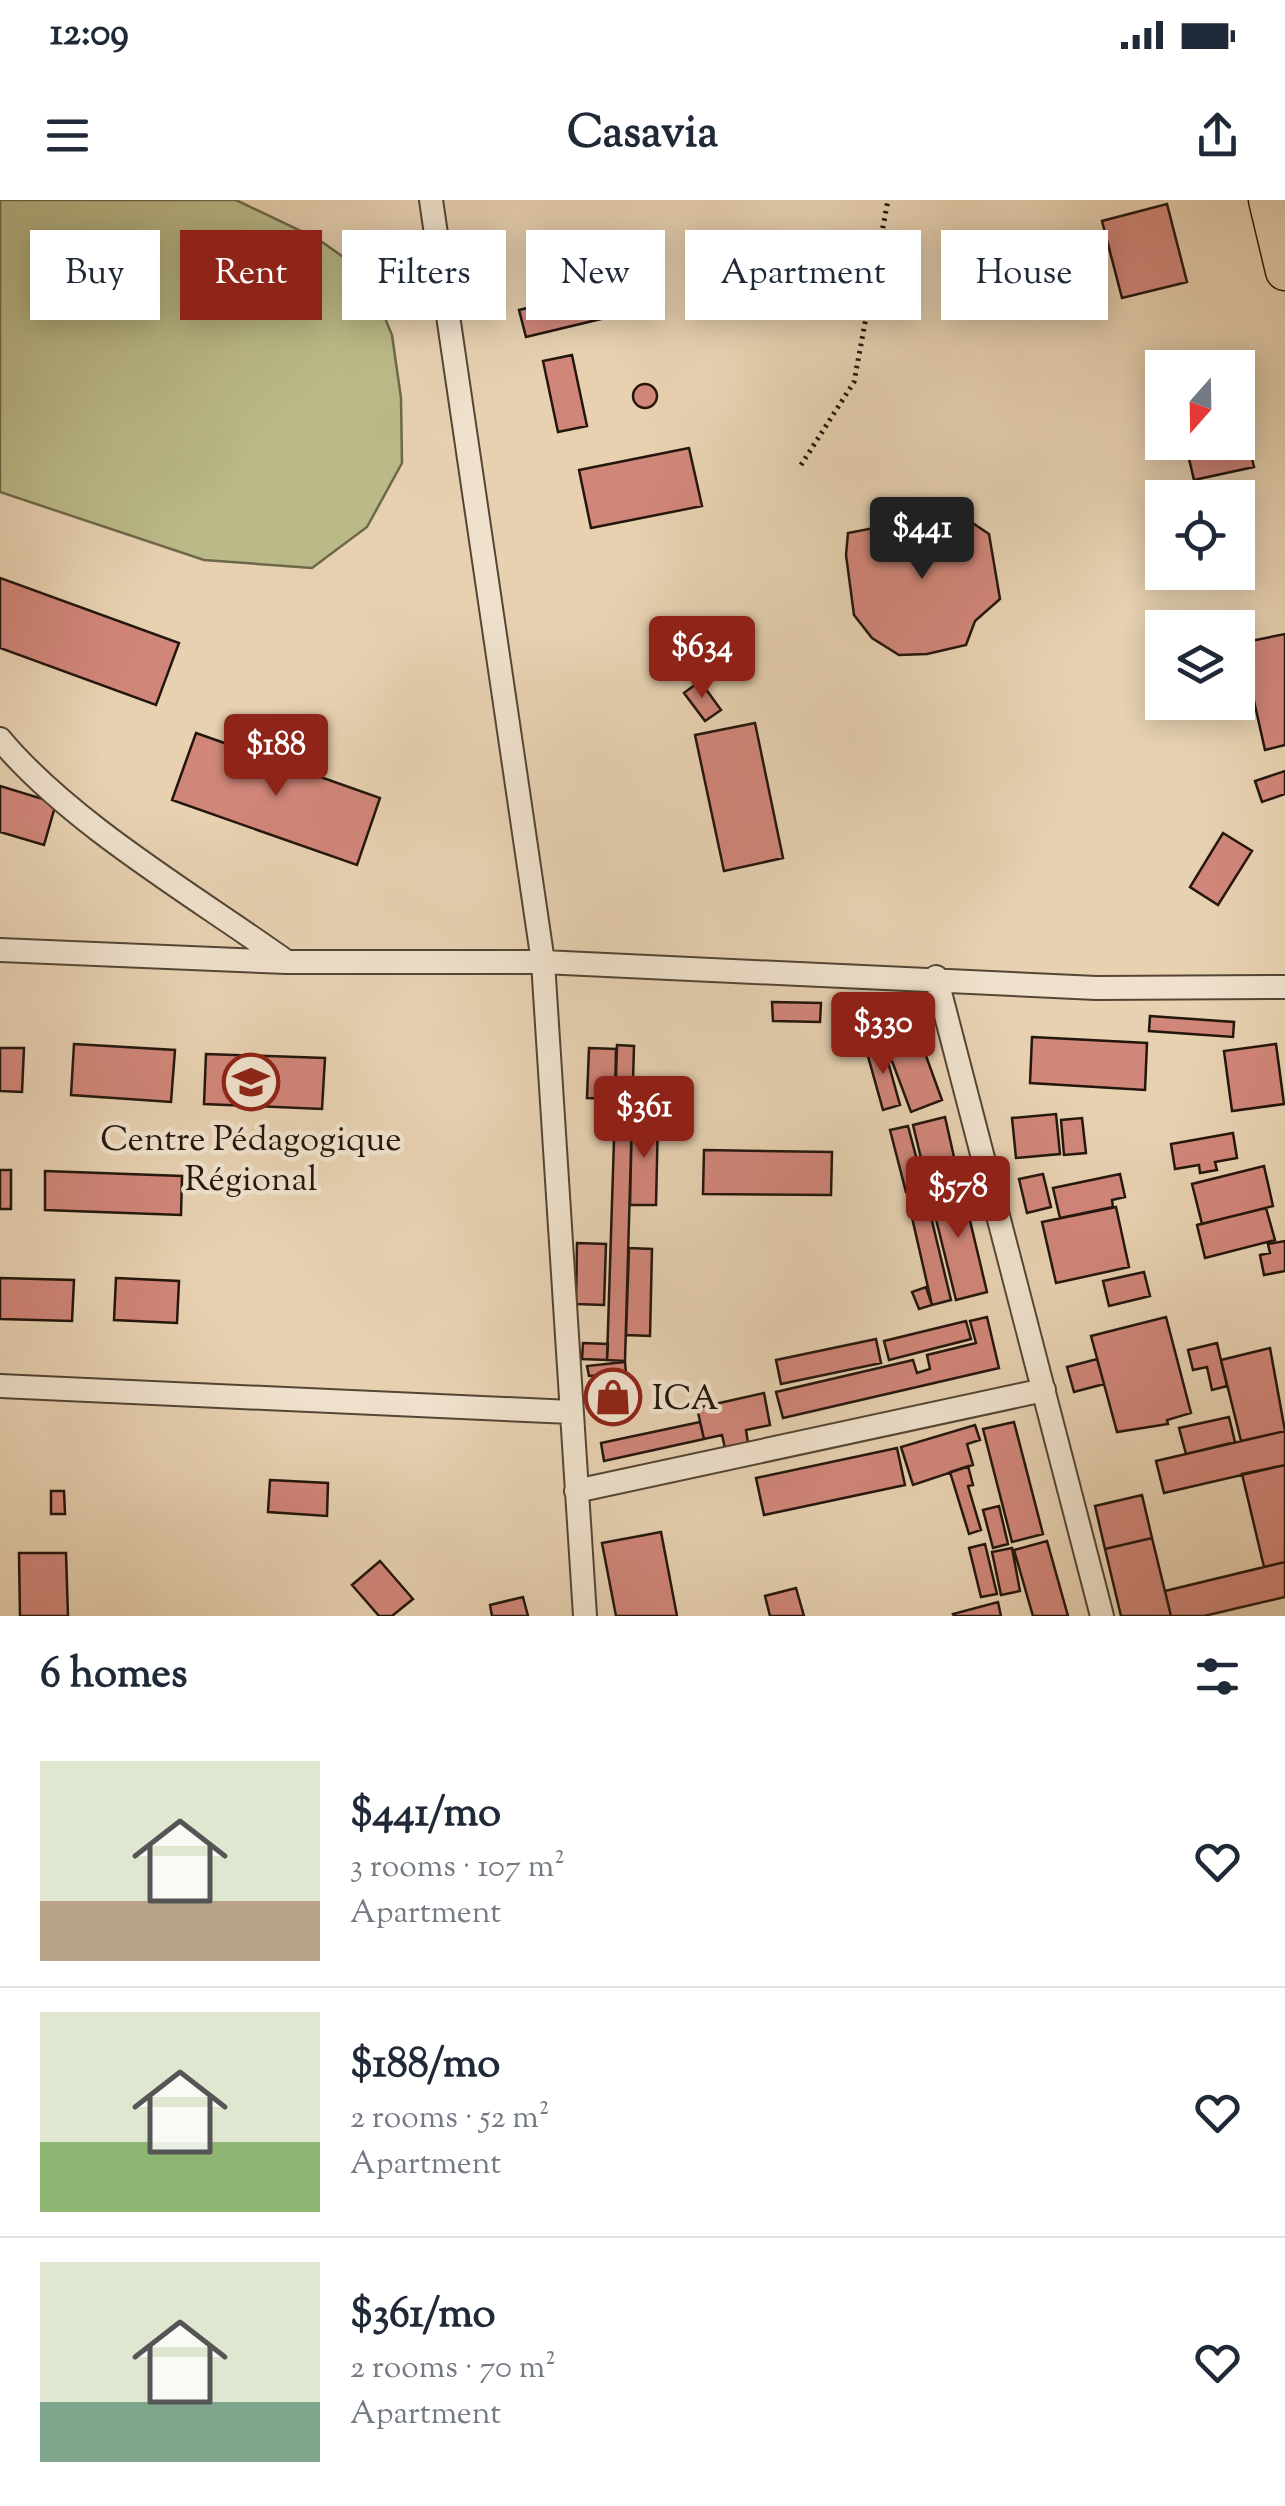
<!DOCTYPE html>
<meta charset="utf-8">
<style>
body{margin:0;font-family:"Sorts Mill Goudy",serif;background:#f2f2f3;color:#1f2937;height:100vh;display:flex;flex-direction:column;font-size:38px;white-space:nowrap}
*{box-sizing:border-box;margin:0}
p{font-size:32px;color:#747a83}
.icon{flex:none;width:55px;height:55px;fill:none;stroke:currentColor;stroke-width:2;stroke-linecap:round;stroke-linejoin:round}
.map{position:relative;height:1416px;overflow:hidden}
.panel{display:flex;flex-direction:column;background:#fff;flex:1}
.panel>*{flex:none}
.hud{position:absolute;left:30px;top:30px;width:1225px;height:90px;display:flex;gap:20px}
.needle{width:65px;rotate:200deg}
.controls{position:absolute;left:1145px;top:150px;display:grid;gap:20px}
.controls a{display:grid;place-items:center;width:110px;height:110px;border-radius:0px;background:#fff;box-shadow:0 5px 25px #0003;font-size:50px}
.price{position:absolute;translate:-50% -85px;padding:0 22px;border-radius:10px;background:#8f2418;color:#fff;font-size:32px;line-height:65px;filter:drop-shadow(0 2px 5px #0008)}
.price::after{content:'';position:absolute;left:50%;top:60px;width:30px;height:22px;margin-left:-15px;background:inherit;clip-path:polygon(0 0,100% 0,50% 100%)}
.price.active{background:#222;color:#fff}
ul{padding:0;list-style:none}
li{display:flex;align-items:center;gap:30px;height:250px;padding:0 40px}
li+li{border-top:2px solid #e0e1e3}
li span{display:grid;place-items:center;flex:none;width:280px;height:200px;border-radius:0px;color:#555}
li>.icon{margin-inline-start:auto}
span .icon{width:120px;height:120px;fill:#fffc;stroke-width:1}
li b{font-size:42px}
h2{display:flex;justify-content:space-between;align-items:center;height:120px;padding:0 40px;font-size:42px}
.pill{padding:0 35px;border-radius:0px;background:#fff;box-shadow:0 5px 25px #0003;font-size:35px;line-height:90px}
.pill.active{background:#8f2418;color:#fff}
.status{display:flex;justify-content:space-between;align-items:center;height:70px;padding:0 50px;background:#fff;direction:ltr}
.status svg{height:28px;fill:currentColor}
header{display:flex;justify-content:space-between;align-items:center;height:130px;padding:0 40px;background:#fff;font-size:45px;font-weight:800}
.map>svg:first-child{display:block}
.green{fill:#baba88;stroke:#6e684a;stroke-width:2.5}
.building{fill:#d1867a;stroke:#23160c;stroke-width:2.5}
.lines{fill:none;stroke-linecap:round;stroke-linejoin:round}
.street-casing{stroke:#544535;stroke-width:26}
.primary-casing{stroke:#23160c;stroke-width:41}
.path{stroke:#23160c;stroke-width:5;stroke-dasharray:2.5 5;stroke-linecap:butt}
.street{stroke:#efe1cc;stroke-width:22}
.primary{stroke:#e7d1b1;stroke-width:38}
.labels{text-anchor:middle;stroke-width:9;stroke-linejoin:round;paint-order:stroke}
.poi-label{font-size:35px;fill:#23160c;stroke:#efe1cc}
</style>
<div class="status"><b>12:09</b><svg viewBox="0 0 49 12"><path d="M0 12V9h3v3zM5 12V6h3v6zM10 12V3h3v9zM15 12V0h3v12zM26 1h20v11H26zM47 4h2v5h-2z"/></svg></div>
<header><svg class="icon" aria-label="menu" viewBox="0 0 24 24"><path d="M4 6h16M4 12h16M4 18h16"/></svg>Casavia<svg class="icon" aria-label="share" viewBox="0 0 24 24"><path d="M12 15V3M7 8l5-5 5 5M5 13v7h14v-7"/></svg></header>
<div class="map">
<svg width="1285" height="1416" viewBox="0 0 1285 1416">
<rect width="100%" height="100%" fill="#e7d1b1"/>
<filter id="stains"><feTurbulence type="fractalNoise" baseFrequency=".002" numOctaves="4"/><feColorMatrix values="0 0 0 0 .2 0 0 0 0 .09 0 0 0 0 .02 0 0 0 .5 -.17"/></filter>
<radialGradient id="worn" r=".72"><stop offset=".6" stop-color="#630" stop-opacity="0"/><stop offset="1" stop-color="#630" stop-opacity=".3"/></radialGradient>
<path class="green" d="M 0,0 L 236,0 L 318,39 L 367,74 L 392,135 L 401,198 L 402,263 L 367,327 L 312,368 L 204,360 L 0,292 Z"/>
<path class="building" d="M 1167,4 L 1187,82 L 1122,98 L 1102,21 Z
M 598,91 L 605,118 L 526,137 L 519,110 Z
M 572,155 L 587,226 L 558,232 L 543,161 Z
M633 196a12 12 0 1 1 24 0a12 12 0 1 1-24 0Z
M 1238,198 L 1254,267 L 1194,280 L 1185,242 L 1238,242 Z
M 689,248 L 702,306 L 591,328 L 579,270 Z
M 956,312 L 989,334 L 1000,399 L 975,421 L 966,445 L 927,454 L 899,455 L 872,438 L 854,415 L 846,355 L 848,333 Z
M 0,378 L 179,443 L 156,505 L 0,448 Z
M 1285,434 L 1285,545 L 1265,550 L 1241,443 Z
M 700,481 L 721,510 L 705,521 L 684,493 Z
M 755,523 L 783,658 L 724,671 L 695,535 Z
M 196,533 L 380,598 L 357,665 L 172,600 Z
M 1285,571 L 1285,594 L 1262,602 L 1255,581 Z
M 0,586 L 56,603 L 44,645 L 0,632 Z
M 1223,633 L 1252,651 L 1218,705 L 1190,687 Z
M 772,802 L 821,803 L 820,822 L 773,821 Z
M 867,803 L 867,820 L 839,821 L 839,804 Z
M 909,809 L 942,900 L 911,912 L 877,821 Z
M 1150,816 L 1234,822 L 1233,837 L 1149,831 Z
M 1032,837 L 1147,843 L 1145,890 L 1030,883 Z
M 74,844 L 175,850 L 171,902 L 71,895 Z
M 883,844 L 900,905 L 883,910 L 866,849 Z
M 1276,844 L 1284,904 L 1232,911 L 1224,851 Z
M 617,845 L 634,846 L 625,1161 L 607,1160 Z
M 0,848 L 24,848 L 22,892 L 0,891 Z
M 589,848 L 616,849 L 615,899 L 587,898 Z
M 206,854 L 325,858 L 322,909 L 204,904 Z
M 633,883 L 673,884 L 673,917 L 632,916 Z
M 1056,914 L 1060,954 L 1016,958 L 1012,918 Z
M 632,916 L 658,917 L 656,1005 L 630,1005 Z
M 945,917 L 959,979 L 928,987 L 913,925 Z
M 1082,918 L 1086,953 L 1064,955 L 1061,920 Z
M 908,926 L 924,987 L 906,992 L 890,930 Z
M 1233,933 L 1237,958 L 1215,962 L 1217,970 L 1200,973 L 1199,965 L 1175,969 L 1171,944 Z
M 704,950 L 832,952 L 831,995 L 703,994 Z
M 1264,966 L 1273,1006 L 1202,1024 L 1192,984 Z
M 0,970 L 11,970 L 11,1009 L 0,1009 Z
M 45,971 L 182,976 L 181,1015 L 45,1010 Z
M 1043,974 L 1051,1007 L 1027,1013 L 1019,979 Z
M 1120,974 L 1125,997 L 1112,1000 L 1113,1007 L 1060,1018 L 1053,988 Z
M 961,983 L 987,1092 L 956,1100 L 929,991 Z
M 926,996 L 951,1100 L 932,1105 L 908,1000 Z
M 1116,1007 L 1129,1067 L 1056,1083 L 1042,1022 Z
M 1266,1008 L 1275,1040 L 1205,1058 L 1197,1025 Z
M 1285,1041 L 1285,1071 L 1264,1075 L 1260,1055 L 1270,1053 L 1268,1044 Z
M 577,1043 L 606,1044 L 604,1105 L 576,1104 Z
M 629,1048 L 652,1049 L 650,1136 L 626,1135 Z
M 1144,1072 L 1150,1096 L 1109,1106 L 1103,1081 Z
M 0,1078 L 74,1080 L 72,1121 L 0,1119 Z
M 116,1078 L 179,1081 L 177,1123 L 114,1120 Z
M 926,1087 L 932,1105 L 919,1109 L 912,1092 Z
M 987,1117 L 999,1168 L 783,1218 L 776,1192 L 913,1160 L 917,1173 L 930,1169 L 927,1155 L 976,1143 L 970,1121 Z
M 1166,1117 L 1191,1213 L 1167,1220 L 1168,1224 L 1117,1232 L 1091,1136 Z
M 966,1121 L 971,1139 L 889,1160 L 884,1141 Z
M 876,1139 L 881,1163 L 781,1184 L 776,1160 Z
M 583,1143 L 608,1144 L 607,1160 L 582,1159 Z
M 1217,1143 L 1227,1186 L 1212,1190 L 1207,1167 L 1193,1170 L 1188,1150 Z
M 1270,1148 L 1285,1231 L 1241,1241 L 1221,1160 Z
M 1097,1159 L 1104,1184 L 1074,1192 L 1067,1167 Z
M 625,1162 L 626,1173 L 589,1176 L 587,1166 Z
M 628,1175 L 638,1206 L 597,1219 L 587,1188 Z
M 764,1193 L 770,1225 L 746,1230 L 748,1243 L 725,1248 L 722,1235 L 704,1239 L 697,1208 Z
M 1229,1217 L 1235,1242 L 1186,1254 L 1179,1228 Z
M 700,1222 L 704,1239 L 604,1261 L 601,1243 Z
M 1014,1222 L 1043,1334 L 1012,1342 L 983,1229 Z
M 975,1225 L 980,1240 L 967,1244 L 973,1265 L 913,1285 L 901,1247 Z
M 1285,1231 L 1285,1265 L 1164,1293 L 1156,1261 Z
M 897,1248 L 905,1285 L 764,1315 L 756,1278 Z
M 1285,1265 L 1285,1362 L 1264,1367 L 1242,1274 Z
M 968,1266 L 973,1285 L 968,1286 L 981,1330 L 969,1334 L 950,1272 Z
M 270,1280 L 328,1283 L 327,1316 L 268,1312 Z
M 51,1291 L 64,1291 L 65,1314 L 51,1314 Z
M 1142,1295 L 1152,1338 L 1105,1349 L 1095,1306 Z
M 999,1306 L 1008,1344 L 993,1348 L 983,1310 Z
M 661,1332 L 677,1416 L 616,1416 L 602,1343 Z
M 1152,1338 L 1171,1416 L 1121,1416 L 1105,1349 Z
M 1047,1341 L 1068,1416 L 1033,1416 L 1014,1350 Z
M 985,1344 L 997,1394 L 981,1397 L 969,1348 Z
M 1012,1348 L 1020,1391 L 1001,1395 L 992,1352 Z
M 19,1353 L 66,1353 L 68,1416 L 20,1416 Z
M 380,1361 L 413,1399 L 392,1416 L 379,1416 L 352,1385 Z
M 1285,1362 L 1285,1397 L 1204,1416 L 1171,1416 L 1165,1391 Z
M 796,1388 L 804,1416 L 770,1416 L 765,1396 Z
M 523,1397 L 528,1416 L 492,1416 L 490,1405 Z
M 998,1402 L 1001,1416 L 954,1416 L 953,1414 Z"/>
<g class="lines">
<g class="street-casing">
<path id="street" d="M 431,0 L 543,762 L 585,1416
M 0,539 C 71,624 195,696 287,762
M 0,750 L 287,762 L 543,762 L 1096,788 L 1285,787
M 936,777 L 1102,1416
M 0,1186 L 571,1212
M 576,1291 L 1044,1190"/>
</g>
<g class="primary-casing">
<path id="primary" d="M 1268,0 L 1285,71"/>
</g>
<path class="path" d="M 801,265 L 854,182 L 888,0"/>
<use href="#street" class="street"/>
<use href="#primary" class="primary"/>
</g>
<defs>
<g id="university-ring" transform="scale(2.875)"><circle r="9.5" fill="#efe1cc" stroke="#8f2418" stroke-width="1.5"/><path d="M0-5L7-2L0 1L-7-2ZM-4 1L0 2.5L4 1V4Q0 6-4 4Z" fill="#8f2418"/></g>
<g id="shop-ring" transform="scale(2.875)"><circle r="9.5" fill="#efe1cc" stroke="#8f2418" stroke-width="1.5"/><path d="M-5-2.5h2.3a2.7 3.5 0 0 1 5.4 0H5L5.5 6h-11ZM-1.5-2.5h3a1.5 2.3 0 0 0-3 0Z" fill="#8f2418"/></g>
</defs>
<g fill-rule="evenodd">
<use href="#university-ring" x="251" y="882"/>
<use href="#shop-ring" x="613" y="1197"/>
</g>
<g class="labels">
<g class="poi-label">
<text x="251" y="950">Centre Pédagogique<tspan x="251" dy="40">Régional</tspan></text>
<text x="652" y="1209" text-anchor="start">ICA</text>
</g>
</g>
<rect width="100%" height="100%" filter="url(#stains)"/>
<rect width="100%" height="100%" fill="url(#worn)"/>
</svg>
<div class="controls">
<a><svg class="needle" viewBox="-14 -14 28 28"><path d="M0-13l5 13h-10z" fill="#e53935"/><path d="M0 13l5-13h-10z" fill="#747a83"/></svg></a>
<a><svg class="icon" aria-label="locate" viewBox="0 0 24 24"><circle cx="12" cy="12" r="6"/><path d="M12 2v4M12 18v4M2 12h4M18 12h4"/></svg></a>
<a><svg class="icon" aria-label="layers" viewBox="0 0 24 24"><path d="M12 4l9 5-9 5-9-5zM3 14l9 5 9-5"/></svg></a>
</div>
<b class="price active" style="left:922px;top:382px">$441</b>
<b class="price" style="left:702px;top:501px">$634</b>
<b class="price" style="left:276px;top:599px">$188</b>
<b class="price" style="left:883px;top:877px">$330</b>
<b class="price" style="left:644px;top:961px">$361</b>
<b class="price" style="left:958px;top:1041px">$578</b>
<div class="hud">
<a class="pill">Buy</a>
<a class="pill active">Rent</a>
<a class="pill">Filters</a>
<a class="pill">New</a>
<a class="pill">Apartment</a>
<a class="pill">House</a>
</div>
</div>
<section class="panel">
<h2>6 homes<svg class="icon" aria-label="filters" viewBox="0 0 24 24"><path d="M4 7h16M4 17h16"/><circle cx="9" cy="7" r="2"/><circle cx="15" cy="17" r="2"/></svg></h2>
<ul>
<li><span style="background:linear-gradient(#dfe7d0 70%,#b9a48a 0)"><svg class="icon" aria-label="home" viewBox="0 0 24 24"><path d="M3 11l9-7 9 7M6 9v11h12V9"/></svg></span><div><b>$441/mo</b><p>3 rooms · 107 m²</p><p>Apartment</p></div><svg class="icon" aria-label="heart" viewBox="0 0 24 24"><path d="M12 20l-8-8c-3-5 5-10 8-4 3-6 11-1 8 4z"/></svg></li>
<li><span style="background:linear-gradient(#dfe7d0 65%,#8fb573 0)"><svg class="icon" aria-label="home" viewBox="0 0 24 24"><path d="M3 11l9-7 9 7M6 9v11h12V9"/></svg></span><div><b>$188/mo</b><p>2 rooms · 52 m²</p><p>Apartment</p></div><svg class="icon" aria-label="heart" viewBox="0 0 24 24"><path d="M12 20l-8-8c-3-5 5-10 8-4 3-6 11-1 8 4z"/></svg></li>
<li><span style="background:linear-gradient(#dfe7d0 70%,#7fa58c 0)"><svg class="icon" aria-label="home" viewBox="0 0 24 24"><path d="M3 11l9-7 9 7M6 9v11h12V9"/></svg></span><div><b>$361/mo</b><p>2 rooms · 70 m²</p><p>Apartment</p></div><svg class="icon" aria-label="heart" viewBox="0 0 24 24"><path d="M12 20l-8-8c-3-5 5-10 8-4 3-6 11-1 8 4z"/></svg></li>
</ul>
</section>
